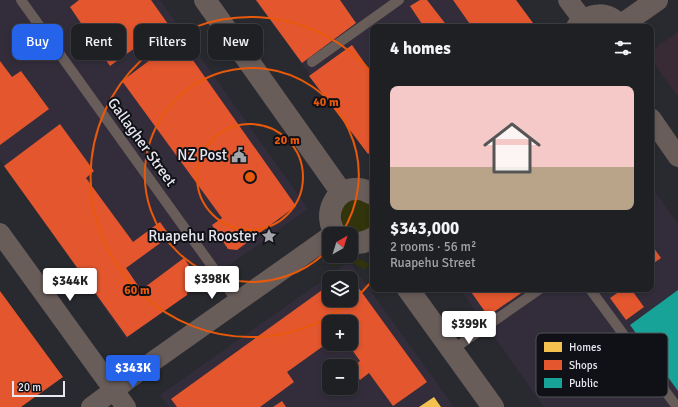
<!DOCTYPE html>
<meta charset="utf-8">
<style>
body{margin:0;font-family:Signika,sans-serif;background:#27282b;color:#f1f3f6;height:100vh;display:flex;flex-direction:column;font-size:15px;white-space:nowrap}
*{box-sizing:border-box;margin:0}
p{font-size:13px;color:#a1a3a6}
.icon{flex:none;width:22px;height:22px;fill:none;stroke:currentColor;stroke-width:2;stroke-linecap:round;stroke-linejoin:round}
.map{position:relative;flex:1;overflow:hidden}
.sheet{position:absolute;left:370px;top:24px;width:284px;height:268px;display:flex;flex-direction:column;background:#1f2023;border-radius:8px;box-shadow:0 2px 6px #0003,0 0 0 1px #3c3e41}
.sheet>*{flex:none}
.guide{position:absolute;left:12px;top:24px;width:298px;height:36px;display:flex;gap:8px}
.needle{width:26px;rotate:39deg}
.fabs{position:absolute;left:322px;top:227px;display:grid;gap:8px}
.fabs a{display:grid;place-items:center;width:36px;height:36px;border-radius:8px;background:#1f2023;box-shadow:0 2px 6px #0003,0 0 0 1px #3c3e41;font-size:20px}
.scale{position:absolute;left:12px;bottom:10px;width:53px;box-sizing:border-box;padding-left:4px;border:2px solid #e7e8ef;border-top:0;font-size:11px;line-height:14px;white-space:nowrap;color:#e7e8ef;-webkit-text-stroke:3px #101116;paint-order:stroke}
.price{position:absolute;translate:-50% -34px;padding:0 9px;border-radius:4px;background:#fff;color:#222;font-size:13px;line-height:26px;filter:drop-shadow(0 1px 2px #0008)}
.price::after{content:'';position:absolute;left:50%;top:24px;width:12px;height:9px;margin-left:-6px;background:inherit;clip-path:polygon(0 0,100% 0,50% 100%)}
.price.active{background:#2563eb;color:#fff}
ul{padding:0;list-style:none}
li{display:grid;align-content:center;gap:8px;height:212px;padding:0 20px}
li+li{border-top:1px solid #3c3e41}
li span{display:grid;place-items:center;height:124px;border-radius:8px;color:#555}
li>.icon{margin-inline-start:auto}
span .icon{width:72px;height:72px;fill:#fffc;stroke-width:1}
li b{font-size:17px}
h2{display:flex;justify-content:space-between;align-items:center;height:48px;padding:0 20px;font-size:17px}
.chip{padding:0 14px;border-radius:8px;background:#1f2023;box-shadow:0 2px 6px #0003,0 0 0 1px #3c3e41;font-size:14px;line-height:36px}
.chip.active{background:#2563eb;color:#fff}
.map>svg:first-child{display:block}
.commercial{fill:#332d3b;fill-rule:evenodd}
.education{fill:#392b35}
.green{fill:#32340c}
.homes{fill:#f2c14e}
.shops{fill:#e4572e}
.public{fill:#17a398}
.lines{fill:none;stroke-linecap:round;stroke-linejoin:round}
.service{stroke:#695d5a;stroke-width:10}
.minor{stroke:#695d5a;stroke-width:20}
.tertiary{stroke:#695d5a;stroke-width:22}
.ring{fill:none;stroke:#e8590c;stroke-width:2}
.labels{text-anchor:middle;stroke-width:4;stroke-linejoin:round;paint-order:stroke}
.street-label{font-size:15px;fill:#e7e8ef;stroke:#101116}
.poi-label{font-size:15px;fill:#e7e8ef;stroke:#101116;text-anchor:end}
.key{fill:#101116;stroke:#505257;stroke-width:1}
.key-label{font-size:11px;fill:#e7e8ef}
.centre{fill:#e8590c;stroke:#101116;stroke-width:2}
.ring-label{font-size:12px;text-anchor:middle;font-weight:bold;fill:#e8590c;stroke:#101116;stroke-width:4;stroke-linejoin:round;paint-order:stroke}
</style>
<div class="map">
<svg width="678" height="407" viewBox="0 0 678 407">
<rect width="100%" height="100%" fill="#292a2f"/>
<path class="commercial" d="M 0,0 L 160,0 L 308,209 L 126,339 L 0,159 Z
M 255,0 L 517,0 L 533,23 L 532,27 L 373,27 L 373,150 L 368,154 Z
M 651,186 L 678,224 L 678,407 L 544,407 L 460,289 L 651,289 Z
M 346,264 L 352,265 L 454,407 L 169,407 L 160,395 ZM 329,278 L 351,278 L 351,300 L 329,300 ZM 329,322 L 351,322 L 351,344 L 329,344 ZM 329,366 L 351,366 L 351,388 L 329,388 Z"/>
<path class="education" d="M 678,32 L 678,97 L 651,59 L 651,51 Z"/>
<path class="green" d="M340 216a17 17 0 1 1 34 0a17 17 0 1 1-34 0Z
M 351,255 L 360,259 L 370,265 L 364,269 C 353,262 345,260 333,266 L 329,260 L 339,256 Z"/>
<path class="homes" d="M 434,397 L 441,407 L 419,407 Z"/>
<path class="shops" d="M 79,0 L 151,0 L 168,24 L 110,66 L 70,7 Z
M 256,0 L 340,0 L 356,23 L 302,63 Z
M 420,0 L 427,0 L 448,27 L 424,27 L 410,6 Z
M 453,0 L 516,0 L 533,23 L 532,27 L 472,27 Z
M 178,39 L 296,206 L 237,250 L 228,249 L 212,225 L 222,218 L 122,81 Z
M 352,45 L 373,75 L 373,150 L 368,154 L 309,76 Z
M 0,61 L 12,77 L 21,71 L 49,109 L 0,145 Z
M 60,124 L 94,171 L 86,178 L 133,242 L 160,222 L 170,236 L 126,268 L 141,290 L 184,258 L 190,267 L 187,295 L 127,337 L 4,166 Z
M 651,244 L 661,258 L 651,265 Z
M 347,272 L 427,382 L 393,406 L 369,373 L 360,380 L 351,368 L 360,361 L 348,344 L 351,344 L 351,322 L 329,322 L 329,342 L 287,372 L 294,382 L 260,407 L 177,407 L 171,399 L 329,285 L 329,300 L 351,300 L 351,278 L 339,278 Z
M 469,289 L 527,289 L 488,316 Z
M 623,289 L 631,289 L 644,307 L 626,320 L 610,298 Z
M 0,291 L 63,377 L 21,407 L 0,407 Z
M 282,401 L 286,407 L 273,407 Z"/>
<path class="public" d="M 678,290 L 678,391 L 630,325 Z"/>
<g class="lines">
<path class="service" d="M 21,0 L 237,301
M 312,62 L 399,0
M 590,289 L 677,407
M 452,350 L 540,289"/>
<path class="minor" d="M 568,0 L 583,20
M 651,118 L 678,157
M 0,233 L 126,407
M 91,407 L 145,367 L 329,237"/>
<path class="tertiary" d="M 205,0 L 342,193
M 620,26 L 657,0
M 577,27 C 590,12 608,11 621,27
M 336,234 C 322,216 334,187 358,189 C 364,189 368,192 373,194
M 351,243 C 359,244 366,242 373,238
M 408,289 L 493,407"/>
</g>
<g class="ring">
<circle cx="250" cy="177" r="53"/>
<path d="M329 249A107 107 0 1 1 341 234"/>
<path d="M373 280A160 160 0 1 1 373 74"/>
</g>
<defs>
<g id="civic-bare" transform="scale(1.2)"><path d="M-.6-6.5H3V-4.5H.6V-3L4-1V1h2V6H-6V1h2V-1L-.6-3ZM-1.2 2.5V6h2.4V2.5Z" fill="#a4a6ac" stroke="#101116" stroke-width="2.5" paint-order="stroke"/></g>
<g id="sight-bare" transform="scale(1.2)"><path d="M0-6L1.8-2.2L6-1.7L2.9 1.2L3.7 5.4L0 3.3L-3.7 5.4L-2.9 1.2L-6-1.7L-1.8-2.2Z" fill="#a4a6ac" stroke="#101116" stroke-width="2.5" paint-order="stroke"/></g>
</defs>
<g fill-rule="evenodd">
<use href="#civic-bare" x="239" y="155"/>
<use href="#sight-bare" x="269" y="236"/>
</g>
<g class="labels">
<g class="street-label">
<text transform="translate(142 142) rotate(54)" y="5">Gallagher Street</text>
</g>
<g class="poi-label">
<text x="227" y="160">NZ Post</text>
<text x="257" y="241">Ruapehu Rooster</text>
</g>
</g>
<rect x="536" y="333" width="132" height="64" rx="6" class="key"/>
<rect x="544" y="342" width="18" height="10" fill="#f2c14e"/>
<rect x="544" y="360" width="18" height="10" fill="#e4572e"/>
<rect x="544" y="378" width="18" height="10" fill="#17a398"/>
<g class="key-label">
<text x="569" y="351">Homes</text>
<text x="569" y="369">Shops</text>
<text x="569" y="387">Public</text>
</g>
<circle cx="250" cy="177" r="6" class="centre"/>
<g class="ring-label">
<text x="326" y="106">40 m</text>
<text x="287" y="144">20 m</text>
<text x="137" y="294">60 m</text>
</g>
</svg>
<div class="fabs">
<a><svg class="needle" viewBox="-14 -14 28 28"><path d="M0-13l5 13h-10z" fill="#e53935"/><path d="M0 13l5-13h-10z" fill="#a1a3a6"/></svg></a>
<a><svg class="icon" aria-label="layers" viewBox="0 0 24 24"><path d="M12 4l9 5-9 5-9-5zM3 14l9 5 9-5"/></svg></a>
<a>+</a>
<a>−</a>
</div>
<div class="scale">20 m</div>
<b class="price" style="left:212px;top:300px">$398K</b>
<b class="price" style="left:70px;top:302px">$344K</b>
<b class="price" style="left:469px;top:345px">$399K</b>
<b class="price active" style="left:133px;top:389px">$343K</b>
<div class="guide">
<a class="chip active">Buy</a>
<a class="chip">Rent</a>
<a class="chip">Filters</a>
<a class="chip">New</a>
</div>
<section class="sheet">
<h2>4 homes<svg class="icon" aria-label="filters" viewBox="0 0 24 24"><path d="M4 7h16M4 17h16"/><circle cx="9" cy="7" r="2"/><circle cx="15" cy="17" r="2"/></svg></h2>
<ul>
<li><span style="background:linear-gradient(#f6c9c9 65%,#b9a48a 0)"><svg class="icon" aria-label="home" viewBox="0 0 24 24"><path d="M3 11l9-7 9 7M6 9v11h12V9"/></svg></span><div><b>$343,000</b><p>2 rooms · 56 m²</p><p>Ruapehu Street</p></div></li>
</ul>
</section>
</div>
